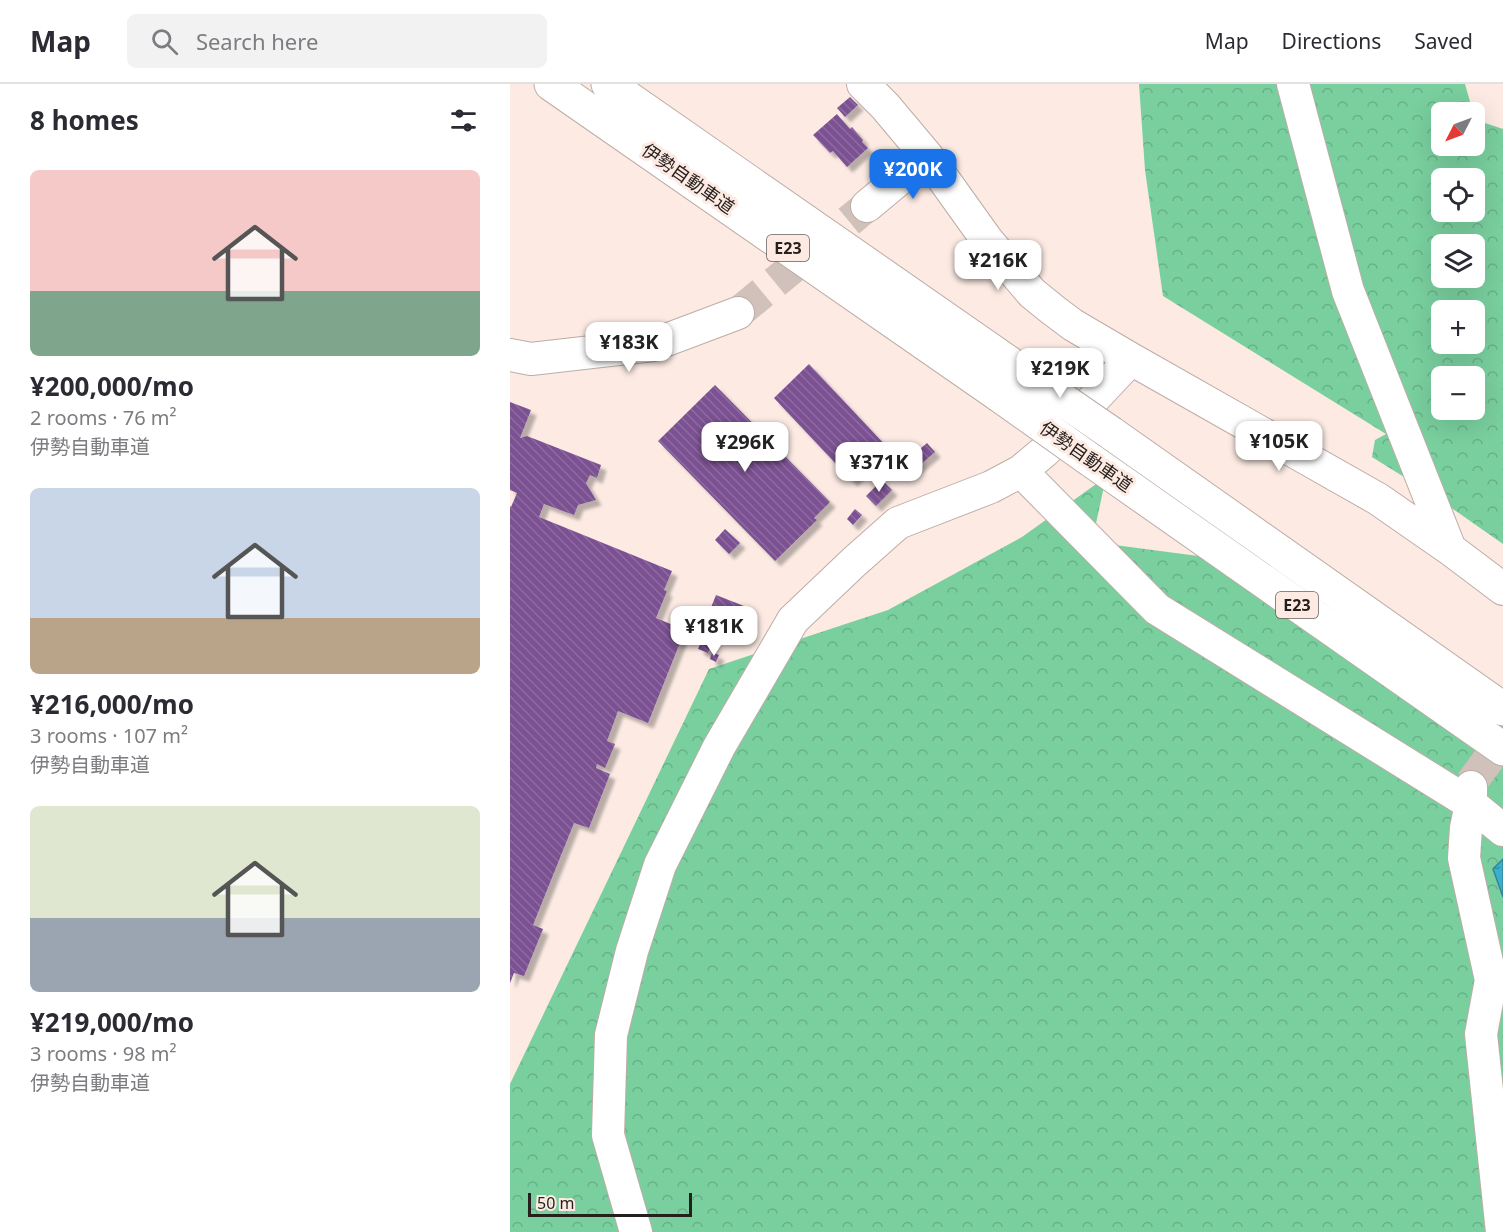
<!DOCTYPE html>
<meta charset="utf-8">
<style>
body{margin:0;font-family:"Noto Sans","Noto Sans JP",sans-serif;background:#f2f2f3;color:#2b2b33;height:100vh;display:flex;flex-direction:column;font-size:22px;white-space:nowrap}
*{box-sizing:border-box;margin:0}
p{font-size:20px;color:#7c7c81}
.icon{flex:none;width:33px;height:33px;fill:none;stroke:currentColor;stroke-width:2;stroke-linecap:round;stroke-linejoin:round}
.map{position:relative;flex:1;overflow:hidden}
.details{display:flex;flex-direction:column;background:#fff;width:510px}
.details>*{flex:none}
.needle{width:39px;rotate:228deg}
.buttons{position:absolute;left:921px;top:18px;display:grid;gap:12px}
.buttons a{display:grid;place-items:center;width:54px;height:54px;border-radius:9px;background:#fff;box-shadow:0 6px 24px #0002;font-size:30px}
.scale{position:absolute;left:18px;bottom:15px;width:164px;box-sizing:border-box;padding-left:6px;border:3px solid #251f1d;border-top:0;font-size:16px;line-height:21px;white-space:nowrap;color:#251f1d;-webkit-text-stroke:4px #fceae3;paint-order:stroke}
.price{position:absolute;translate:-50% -51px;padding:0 14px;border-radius:12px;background:#fff;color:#222;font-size:20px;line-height:39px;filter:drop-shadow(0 2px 3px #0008)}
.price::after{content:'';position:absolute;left:50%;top:36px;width:18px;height:14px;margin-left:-9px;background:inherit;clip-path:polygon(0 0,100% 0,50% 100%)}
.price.current{background:#1a73e8;color:#fff}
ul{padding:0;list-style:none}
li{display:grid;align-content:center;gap:12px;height:318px;padding:0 30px}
li span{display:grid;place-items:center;height:186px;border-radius:9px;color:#555}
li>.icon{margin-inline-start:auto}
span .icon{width:108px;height:108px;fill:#fffc;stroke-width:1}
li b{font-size:26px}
h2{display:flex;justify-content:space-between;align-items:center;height:72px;padding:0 30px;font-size:26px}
header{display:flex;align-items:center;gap:36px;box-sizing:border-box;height:84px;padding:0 30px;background:#fff;border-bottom:2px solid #e1e1e2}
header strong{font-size:28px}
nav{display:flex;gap:33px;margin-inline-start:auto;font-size:21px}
.search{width:420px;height:54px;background:#f2f2f3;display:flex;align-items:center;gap:15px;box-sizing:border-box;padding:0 21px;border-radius:9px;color:#7c7c81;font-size:22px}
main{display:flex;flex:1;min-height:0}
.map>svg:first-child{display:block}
.forest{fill:url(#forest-crowns);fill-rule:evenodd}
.water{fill:url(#water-ripples);stroke:#348499;stroke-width:1.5}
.building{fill:url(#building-back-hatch);filter:url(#shadow)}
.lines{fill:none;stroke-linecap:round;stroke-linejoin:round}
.minor-tunnel{stroke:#d1c1bb;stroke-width:32;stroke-dasharray:32 16;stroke-linecap:butt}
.minor-casing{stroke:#bdada6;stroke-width:34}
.highway-casing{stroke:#bdada6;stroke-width:35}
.minor{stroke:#fff;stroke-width:32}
.highway{stroke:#fff;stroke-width:33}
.highway-bridge-casing{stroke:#bdada6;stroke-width:35;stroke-linecap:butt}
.highway-bridge{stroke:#fff;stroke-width:33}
.labels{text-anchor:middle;stroke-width:6;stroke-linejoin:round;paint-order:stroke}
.shield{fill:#fceae3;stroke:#665c58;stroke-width:1.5}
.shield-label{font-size:16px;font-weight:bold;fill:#251f1d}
.street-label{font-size:18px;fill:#251f1d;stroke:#fceae3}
</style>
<header>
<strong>Map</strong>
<div class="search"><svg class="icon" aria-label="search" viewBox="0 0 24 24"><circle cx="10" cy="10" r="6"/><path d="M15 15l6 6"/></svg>Search here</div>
<nav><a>Map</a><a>Directions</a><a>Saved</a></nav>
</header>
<main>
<section class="details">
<h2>8 homes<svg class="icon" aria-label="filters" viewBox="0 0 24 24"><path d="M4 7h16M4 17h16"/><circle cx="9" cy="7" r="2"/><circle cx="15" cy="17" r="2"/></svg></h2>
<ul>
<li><span style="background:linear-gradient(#f6c9c9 65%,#7fa58c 0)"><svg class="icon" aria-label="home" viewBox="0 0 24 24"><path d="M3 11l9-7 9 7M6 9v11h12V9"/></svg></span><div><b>¥200,000/mo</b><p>2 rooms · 76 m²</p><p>伊勢自動車道</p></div></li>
<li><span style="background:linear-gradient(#c9d6e8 70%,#b9a48a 0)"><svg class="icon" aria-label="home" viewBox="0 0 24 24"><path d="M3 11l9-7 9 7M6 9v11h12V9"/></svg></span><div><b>¥216,000/mo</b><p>3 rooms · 107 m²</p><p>伊勢自動車道</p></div></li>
<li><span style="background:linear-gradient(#dfe7d0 60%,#9aa5b1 0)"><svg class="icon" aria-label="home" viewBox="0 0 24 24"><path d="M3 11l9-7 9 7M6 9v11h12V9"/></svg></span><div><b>¥219,000/mo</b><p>3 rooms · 98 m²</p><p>伊勢自動車道</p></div></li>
</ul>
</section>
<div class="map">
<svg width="993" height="1148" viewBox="0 0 993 1148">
<defs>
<pattern id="forest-crowns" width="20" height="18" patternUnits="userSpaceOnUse" patternTransform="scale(1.5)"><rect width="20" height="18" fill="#79cf9e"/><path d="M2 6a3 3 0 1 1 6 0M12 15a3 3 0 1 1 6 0" fill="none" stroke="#68b188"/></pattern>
<pattern id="water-ripples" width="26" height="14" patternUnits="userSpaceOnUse" patternTransform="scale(1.5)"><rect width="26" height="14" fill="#3bb0ce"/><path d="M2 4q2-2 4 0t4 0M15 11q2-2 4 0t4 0" fill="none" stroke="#318fa7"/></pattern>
<pattern id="building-back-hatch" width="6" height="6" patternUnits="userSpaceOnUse" patternTransform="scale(1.5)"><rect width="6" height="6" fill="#7c5193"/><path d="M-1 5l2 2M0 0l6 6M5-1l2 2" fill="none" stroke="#8c6c9d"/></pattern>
<filter id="shadow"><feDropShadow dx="5.5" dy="5.5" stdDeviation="1.5" flood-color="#0004"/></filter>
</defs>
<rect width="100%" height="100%" fill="#fceae3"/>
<path class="forest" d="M 629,0 L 955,0 L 963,28 L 932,28 L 932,62 L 964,62 L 965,32 L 966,36 L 993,45 L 993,460 L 923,411 L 862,373 L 865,356 L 876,350 L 653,212 L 635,86 ZM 932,94 L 964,94 L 964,128 L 932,128 ZM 932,160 L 964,160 L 964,194 L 932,194 ZM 932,226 L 964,226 L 964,260 L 932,260 ZM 932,292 L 964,292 L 964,326 L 932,326 Z
M 596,393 L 582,458 L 825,490 L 993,615 L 993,1148 L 0,1148 L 0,1000 L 199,585 L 378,526 L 512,453 Z"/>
<path class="water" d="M 993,775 L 993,813 L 983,785 Z"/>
<path class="building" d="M 340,13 L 348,21 L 335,33 L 327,24 Z
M 327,30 L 340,45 L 342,43 L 353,56 L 352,58 L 358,64 L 337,83 L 323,67 L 320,69 L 303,51 Z
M 299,280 L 377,363 L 342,397 L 264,314 Z
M 205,301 L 320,418 L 304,434 L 307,436 L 265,477 L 148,357 Z
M 0,318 L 21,326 L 10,354 L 17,352 L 91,381 L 87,394 L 80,391 L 76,399 L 86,416 L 68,421 L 64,431 L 34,420 L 29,433 L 162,487 L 154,506 L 157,507 L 146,534 L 175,546 L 138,639 L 108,627 L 97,657 L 105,660 L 95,684 L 87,680 L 86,684 L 100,690 L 79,744 L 64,739 L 23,841 L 33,845 L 14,892 L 4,889 L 0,899 L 0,422 L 1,423 L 7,409 L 0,406 Z
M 417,359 L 425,368 L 402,388 L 396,382 L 406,373 L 404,370 Z
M 372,396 L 382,406 L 366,422 L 356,412 Z
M 345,425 L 352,431 L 343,441 L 337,435 Z
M 215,445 L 230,459 L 219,470 L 205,456 Z
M 206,511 L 234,522 L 222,552 L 194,541 Z
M 195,548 L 205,552 L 198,569 L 188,565 Z
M 202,568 L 209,571 L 206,578 L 200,575 Z"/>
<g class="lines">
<path class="minor-tunnel" d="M 228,229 L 357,122
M 961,699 L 993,656"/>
<g class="minor-casing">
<path id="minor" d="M 353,0 L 375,22 L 417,72 L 477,156 L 522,209 L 543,226 L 563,241 L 621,275 L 868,415 L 940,465 L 993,505
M 783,0 L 838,207 L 940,465
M 357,122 L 417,72
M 0,271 L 21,275 L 143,261 L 228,229
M 511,387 L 647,525 L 961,720 L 993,746
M 961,703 L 961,720 L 956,744 L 954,774 L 981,896 L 971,950 L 992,1148
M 126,1148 L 98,1051 L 101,951 L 122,867 L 150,781 L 209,663 L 283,536 L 344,478 L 388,439 L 481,403 L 511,387 L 535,367 L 621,275"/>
</g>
<g class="highway-casing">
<path id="highway" d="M 41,0 L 489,311
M 98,0 L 508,285
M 601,349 L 993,625
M 582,377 L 993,665"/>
</g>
<use href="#minor" class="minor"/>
<use href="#highway" class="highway"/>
<g class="highway-bridge-casing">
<path id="highway-bridge" d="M 508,285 L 601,349
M 489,311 L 582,377"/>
</g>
<use href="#highway-bridge" class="highway-bridge"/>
</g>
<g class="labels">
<g class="shield">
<rect x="257" y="151" width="42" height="26" rx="4.5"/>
<rect x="766" y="508" width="42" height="26" rx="4.5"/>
</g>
<g class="shield-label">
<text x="278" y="170">E23</text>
<text x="787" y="527">E23</text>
</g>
<g class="street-label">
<text transform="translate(178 95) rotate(35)" y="6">伊勢自動車道</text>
<text transform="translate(576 373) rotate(35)" y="6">伊勢自動車道</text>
</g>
</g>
</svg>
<div class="buttons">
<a><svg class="needle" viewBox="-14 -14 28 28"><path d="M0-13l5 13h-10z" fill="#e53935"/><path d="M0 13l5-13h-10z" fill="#7c7c81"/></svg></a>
<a><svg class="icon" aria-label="locate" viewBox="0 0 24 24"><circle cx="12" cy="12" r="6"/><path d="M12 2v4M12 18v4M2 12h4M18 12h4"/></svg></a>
<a><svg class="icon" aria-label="layers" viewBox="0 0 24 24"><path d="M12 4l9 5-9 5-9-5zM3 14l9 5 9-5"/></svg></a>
<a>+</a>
<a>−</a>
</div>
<div class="scale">50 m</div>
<b class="price current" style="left:403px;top:116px">¥200K</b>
<b class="price" style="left:488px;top:207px">¥216K</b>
<b class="price" style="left:119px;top:289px">¥183K</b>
<b class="price" style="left:550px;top:315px">¥219K</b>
<b class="price" style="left:769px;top:388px">¥105K</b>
<b class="price" style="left:235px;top:389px">¥296K</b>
<b class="price" style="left:369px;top:409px">¥371K</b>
<b class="price" style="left:204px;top:573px">¥181K</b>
</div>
</main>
